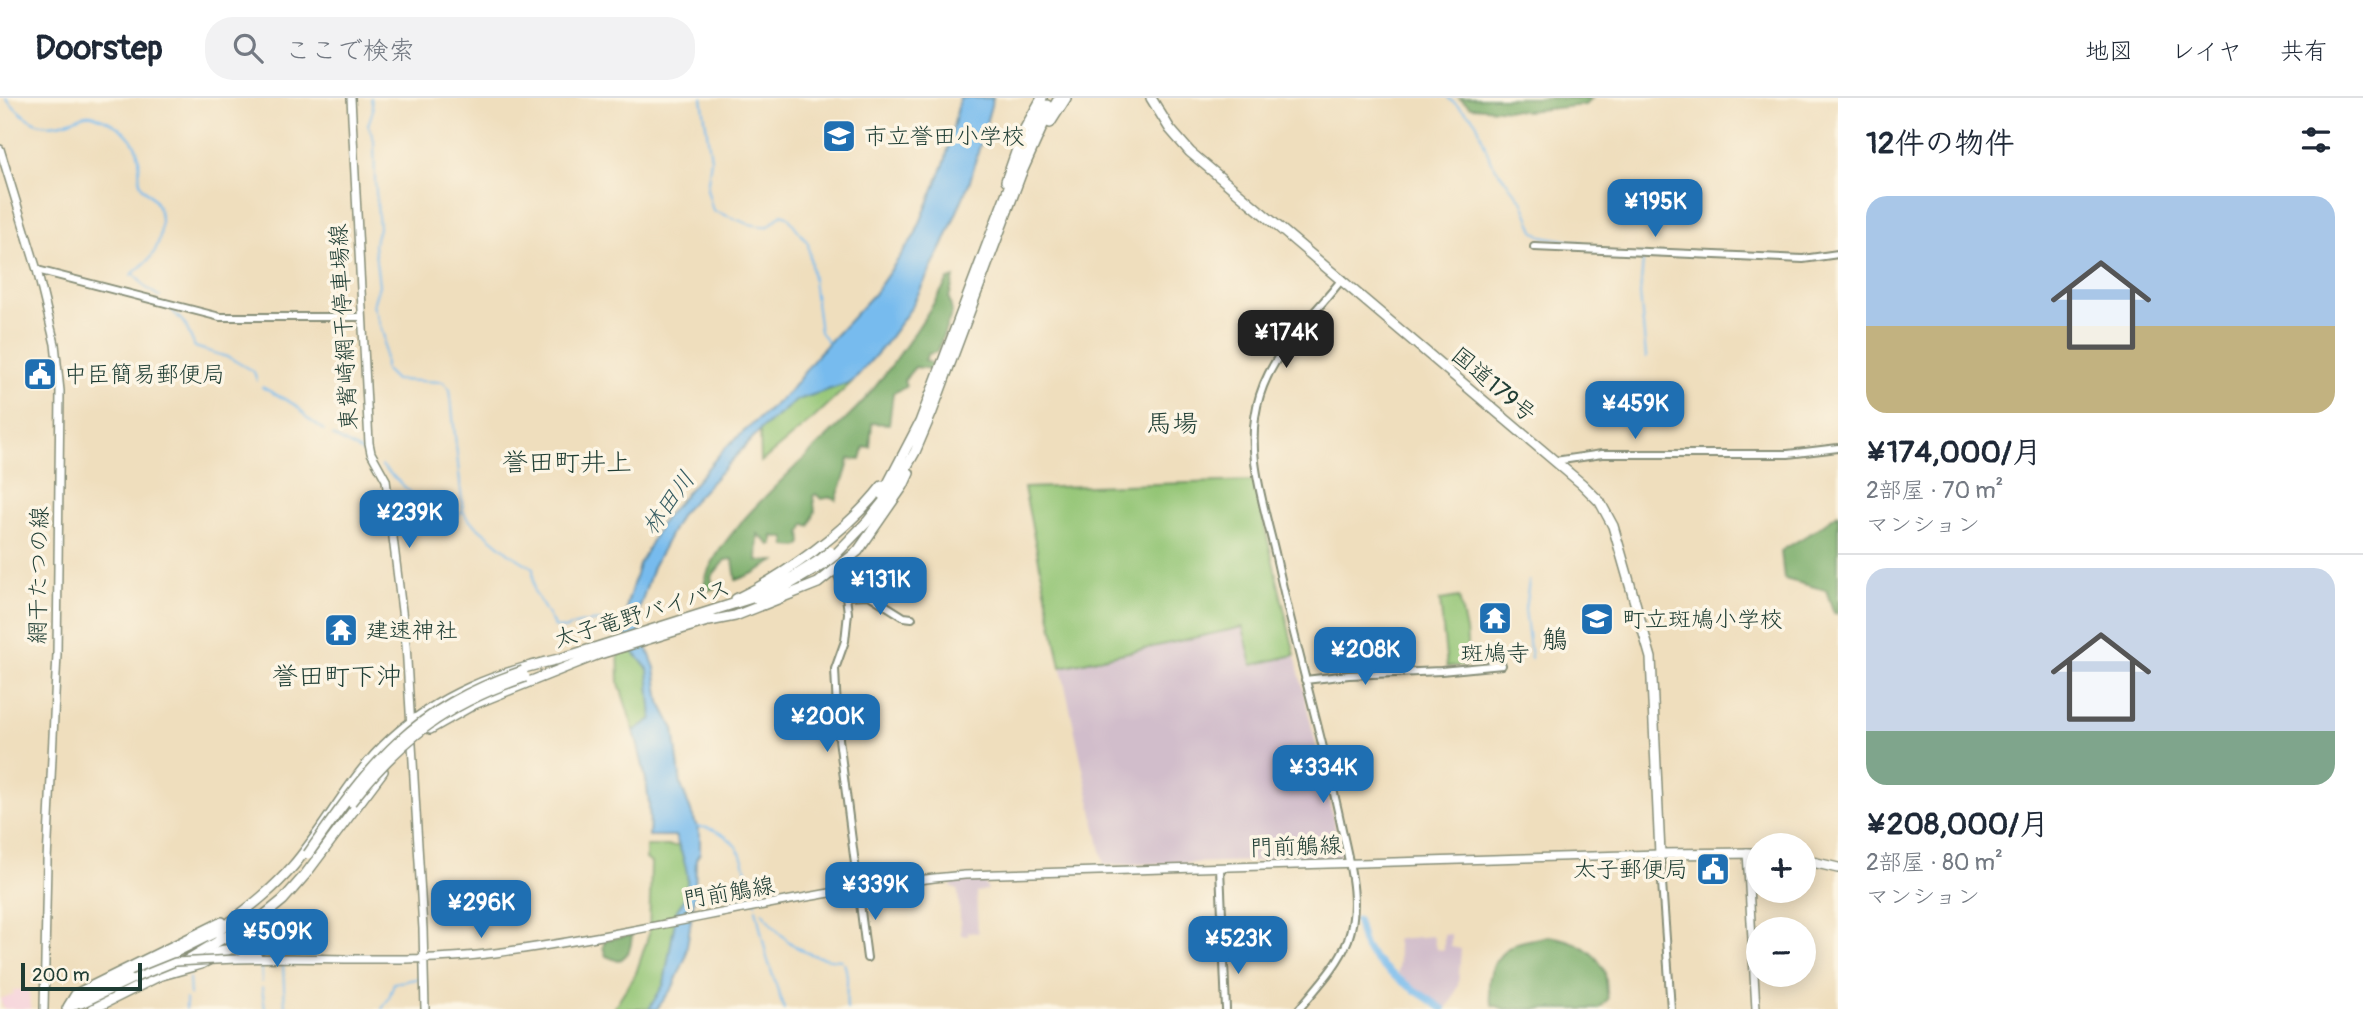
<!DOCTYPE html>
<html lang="ja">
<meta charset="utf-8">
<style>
body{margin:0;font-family:Pangolin,"Klee One",sans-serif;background:#f2f2f3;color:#1f2937;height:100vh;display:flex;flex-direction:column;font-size:26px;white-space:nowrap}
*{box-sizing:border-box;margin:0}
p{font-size:23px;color:#747a83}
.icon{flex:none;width:38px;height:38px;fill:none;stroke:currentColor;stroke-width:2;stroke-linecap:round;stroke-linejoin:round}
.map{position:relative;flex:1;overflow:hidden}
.panel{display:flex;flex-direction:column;background:#fff;width:525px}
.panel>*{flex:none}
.tools{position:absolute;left:1746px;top:735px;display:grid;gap:14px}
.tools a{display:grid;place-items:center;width:70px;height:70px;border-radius:50%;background:#fff;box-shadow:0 4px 18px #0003;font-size:35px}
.scale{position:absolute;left:21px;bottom:18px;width:121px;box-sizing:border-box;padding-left:7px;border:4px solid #1f3d34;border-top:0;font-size:19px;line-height:24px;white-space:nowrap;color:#1f3d34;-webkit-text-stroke:5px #fcf5e5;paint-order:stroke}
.price{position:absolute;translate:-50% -60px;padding:0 16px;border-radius:14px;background:#1f6fb2;color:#fff;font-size:23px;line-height:46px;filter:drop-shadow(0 2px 4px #0008)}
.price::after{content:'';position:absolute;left:50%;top:42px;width:21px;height:16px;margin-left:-10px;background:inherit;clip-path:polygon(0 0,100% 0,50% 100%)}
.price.selected{background:#222;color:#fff}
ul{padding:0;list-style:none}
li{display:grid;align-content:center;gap:14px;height:371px;padding:0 28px}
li+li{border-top:2px solid #e0e1e3}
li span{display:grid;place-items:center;height:217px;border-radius:21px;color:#555}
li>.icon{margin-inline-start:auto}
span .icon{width:126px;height:126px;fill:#fffc;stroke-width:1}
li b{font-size:30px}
h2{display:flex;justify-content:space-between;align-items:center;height:84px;padding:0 28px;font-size:30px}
header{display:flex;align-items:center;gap:42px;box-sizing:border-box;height:98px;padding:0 35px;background:#fff;border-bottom:2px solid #e0e1e3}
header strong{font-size:33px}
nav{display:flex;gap:38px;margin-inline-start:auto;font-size:24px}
.search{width:490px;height:63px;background:#f2f2f3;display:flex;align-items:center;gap:18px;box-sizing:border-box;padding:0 24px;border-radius:28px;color:#747a83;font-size:26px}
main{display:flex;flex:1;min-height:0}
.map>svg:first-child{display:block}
.built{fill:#f5cfda}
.industrial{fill:#d1bdcb}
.green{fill:#93c575;stroke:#598154;stroke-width:2}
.forest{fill:#76aa66;stroke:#4a744d;stroke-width:2}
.water{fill:#7be;stroke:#4b7c91;stroke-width:2}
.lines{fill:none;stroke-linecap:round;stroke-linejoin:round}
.stream{stroke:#7be;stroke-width:2}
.river{stroke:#7be;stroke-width:7}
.minor-casing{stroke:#878e78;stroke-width:10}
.major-casing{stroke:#878e78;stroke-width:10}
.highway-casing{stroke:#878e78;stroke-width:12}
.minor{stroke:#fff;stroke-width:6}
.major{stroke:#fff;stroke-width:7}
.highway{stroke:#fff;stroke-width:9}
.major-bridge-casing{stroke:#878e78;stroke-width:10;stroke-linecap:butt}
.highway-bridge-casing{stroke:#878e78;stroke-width:12;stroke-linecap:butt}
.major-bridge{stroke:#fff;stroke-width:7}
.highway-bridge{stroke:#fff;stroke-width:9}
.labels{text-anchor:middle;stroke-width:7;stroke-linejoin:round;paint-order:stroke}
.poi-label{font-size:23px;fill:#1f3d34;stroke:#fcf5e5;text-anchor:start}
.street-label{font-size:23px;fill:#1f3d34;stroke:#fcf5e5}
.water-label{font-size:24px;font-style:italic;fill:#355c62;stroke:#fcf5e5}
.quarter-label{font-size:26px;fill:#1f3d34;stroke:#fcf5e5}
</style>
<header>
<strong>Doorstep</strong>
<div class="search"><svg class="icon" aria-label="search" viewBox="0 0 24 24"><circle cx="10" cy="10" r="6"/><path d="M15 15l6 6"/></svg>ここで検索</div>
<nav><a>地図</a><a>レイヤ</a><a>共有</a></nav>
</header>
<main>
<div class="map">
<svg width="1838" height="911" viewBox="0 0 1838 911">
<rect width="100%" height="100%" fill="#fcf5e5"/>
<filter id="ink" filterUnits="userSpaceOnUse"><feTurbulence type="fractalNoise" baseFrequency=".0143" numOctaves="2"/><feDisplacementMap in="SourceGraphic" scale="14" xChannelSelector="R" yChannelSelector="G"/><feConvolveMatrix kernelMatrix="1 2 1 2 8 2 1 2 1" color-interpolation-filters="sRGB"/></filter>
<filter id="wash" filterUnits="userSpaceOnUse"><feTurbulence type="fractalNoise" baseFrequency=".00686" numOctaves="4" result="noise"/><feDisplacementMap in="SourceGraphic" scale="28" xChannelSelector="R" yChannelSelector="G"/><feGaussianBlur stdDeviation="1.57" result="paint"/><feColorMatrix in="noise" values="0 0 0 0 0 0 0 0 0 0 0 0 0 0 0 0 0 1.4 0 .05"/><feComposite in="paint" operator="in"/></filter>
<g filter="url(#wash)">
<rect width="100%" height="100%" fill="#efdebd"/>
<path class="built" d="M 28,891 L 31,911 L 4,911 L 0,901 L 14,896 L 13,892 Z"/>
<path class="industrial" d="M 1243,529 L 1252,567 L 1295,557 L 1341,755 L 1337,761 L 1104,767 L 1061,569 Z
M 983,782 L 988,792 L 976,794 L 978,835 L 968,834 L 968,838 L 961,837 L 958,792 L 951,789 L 952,783 Z
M 1451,836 L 1451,849 L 1461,851 L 1458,887 L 1452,903 L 1445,911 L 1398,876 L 1399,858 L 1396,841 L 1433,838 L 1436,851 L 1444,852 L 1444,837 Z"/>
<path class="green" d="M 852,284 L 815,319 L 761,364 L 760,332 L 797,302 Z
M 1254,383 L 1295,557 L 1252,567 L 1243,529 L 1061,569 L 1024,390 Z
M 1459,499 L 1466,533 L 1469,567 L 1447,569 L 1440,502 Z
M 626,545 L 648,571 L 652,621 L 634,633 L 619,585 L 618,548 Z
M 646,748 L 679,748 C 688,769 693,792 677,812 L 664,886 L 649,911 L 613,911 L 636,875 L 649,836 L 651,765 L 646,761 Z"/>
<path class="forest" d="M 1459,0 L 1592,0 L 1585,7 L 1527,13 L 1471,9 Z
M 954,180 L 949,200 L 952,214 L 937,254 L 928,256 L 925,262 L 932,266 L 931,271 L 915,269 L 904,282 L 906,289 L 893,295 L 889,326 L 872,325 L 870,349 L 864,349 L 861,362 L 849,361 C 847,376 841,387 836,402 L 832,399 L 821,401 L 816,396 L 813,398 L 815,413 L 810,428 L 805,426 L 801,434 L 802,445 L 798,449 L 786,448 L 785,440 L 773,438 L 773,446 L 770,447 L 758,436 L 757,463 L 775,463 L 754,475 L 736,482 L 733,461 L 725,462 L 711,479 L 714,491 L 704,493 C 701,442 832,340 866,300 C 896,264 924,222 948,182 Z
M 1838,416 L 1838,516 L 1834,515 L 1826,492 L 1784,481 L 1781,453 L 1814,433 Z
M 632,837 C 631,849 630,857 618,863 L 606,858 L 603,849 L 605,842 Z
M 1548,838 C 1570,841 1593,849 1604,872 C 1607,880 1606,892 1608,901 L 1599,911 L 1505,911 L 1493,907 C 1483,884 1492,858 1515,846 C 1524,842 1538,841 1548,838 Z"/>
<path class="water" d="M 960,0 L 993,0 L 970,83 L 943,147 L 911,210 L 882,250 L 852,284 L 797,302 L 761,331 L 681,416 L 653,469 L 636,521 L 655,570 L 660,604 L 674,631 L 681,687 L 700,737 L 700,755 L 696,761 L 695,796 L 685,861 L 673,889 L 657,911 L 649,911 L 664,886 L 677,812 C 696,789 685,762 675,738 L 649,738 C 652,699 644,670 634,633 L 652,621 L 648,571 L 626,545 L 627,506 L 639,467 L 663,422 L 724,351 L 789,294 L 819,255 L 874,196 L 915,137 L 945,64 Z"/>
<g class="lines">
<path class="stream" d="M 6,0 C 28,25 42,34 75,21 C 82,18 87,15 95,18 C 115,25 136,38 139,60 C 140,68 138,80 141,87 C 144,93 152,97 155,103 C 165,118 162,144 151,159 C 146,165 138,171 131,177
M 371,0 L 373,12 L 368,27 L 374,42 L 375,82 L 379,130 L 374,147 L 379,187 L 373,207 L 384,239 L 385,272 L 395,282 L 443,284 L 450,291 L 463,413 L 467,420 L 509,455 L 533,470 L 534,493 L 555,529 L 564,531 C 578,525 591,522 606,524
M 702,0 L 711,61 L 707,91 L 713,113 C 732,118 749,130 769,128 L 782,116 L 787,118 L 808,145 L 820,234 L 828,244
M 1448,0 L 1472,19 L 1477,26 L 1491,64 L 1523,104 L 1534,133 L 1542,138 L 1581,145 L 1583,148
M 1641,156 L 1643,162 L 1640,196 L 1646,259
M 134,176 L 145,189 L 160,199
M 168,208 L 185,226 L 195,249 L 230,260 L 254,274 L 257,283
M 262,289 L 297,308 L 307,320 L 324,332
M 333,338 L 368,357
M 382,368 L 449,430 L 462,413
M 1529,483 L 1525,511 L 1531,560
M 616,525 L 620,525 L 621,528 L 626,528
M 697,729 C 716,728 737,743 743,762 C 748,776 747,793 756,805
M 756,811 L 767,860 L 784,911
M 762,814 C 783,843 804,861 842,862
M 844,865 C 850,879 845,895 847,911
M 283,866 L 285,911
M 261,868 L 262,884
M 189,880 L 190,897
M 262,890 L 265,911
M 186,901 L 186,911
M 382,911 L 389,900 L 394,885 L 421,880"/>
<path class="river" d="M 1357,822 C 1360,831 1361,841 1365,849 C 1383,875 1418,893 1443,911"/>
</g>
</g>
<g filter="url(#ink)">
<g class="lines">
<g class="minor-casing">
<path id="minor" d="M 1534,149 L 1803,161 L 1838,156
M 37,172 L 220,219 L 362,219
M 1555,363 L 1602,356 L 1788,356 L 1838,350
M 835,469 L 846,498 L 848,515 L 845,543 L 835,571 L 838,633 L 867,860
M 846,498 L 869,497 L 904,519 L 912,520
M 1305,582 L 1349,577 L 1441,573 L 1502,567
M 1660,756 L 1671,911
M 1220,770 L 1226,911
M 1299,911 C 1316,890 1338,868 1348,842 C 1362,802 1348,762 1340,722 C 1321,634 1295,547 1276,459 C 1264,406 1243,351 1260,297 C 1274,251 1313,219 1342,181"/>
</g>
<g class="major-casing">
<path id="major" d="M 351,0 L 369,345 L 371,355 L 386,382 L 406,546 L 423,831 L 425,911
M 0,51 L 37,172 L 55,246 L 60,293 L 57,556 L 47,763 L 44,911
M 1747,754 L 1756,911
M 236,861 C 322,858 410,866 495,855 C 653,834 807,791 965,777 L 1660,756
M 204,862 C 223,842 236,855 257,857
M 81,906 L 133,881"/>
</g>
<g class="highway-casing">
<path id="highway" d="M 1151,0 L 1170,31 L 1190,54 L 1582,386 L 1600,404 L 1613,428 L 1651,560 L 1660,756 L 1759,755
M 1050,25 L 1066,0
M 1006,83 L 1023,34 L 1042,0
M 882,397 L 920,324 L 1010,86 L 1022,56 L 1047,7
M 834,458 L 867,424 L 895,389 L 915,354 L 932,314 L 1021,76 L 1043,27 L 1059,0
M 736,501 C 786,477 847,433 882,388
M 759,504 L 824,466
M 709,523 L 735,518 L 818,485 L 858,453 L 903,388 L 909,375
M 593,558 L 714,521
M 556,562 L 755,499 L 793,479 L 821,461
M 430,631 L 474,606 L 599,556
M 1804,762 L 1838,770
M 216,835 C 243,814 270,795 293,768 C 328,727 351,677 391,641 C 439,597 497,575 559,561
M 182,865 L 247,826
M 162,877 L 201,866 L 232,850 L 244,834 L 283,802 L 305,777 L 383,673
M 68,909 L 76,896 L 222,824
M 67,911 L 91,896 L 218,833
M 93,911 L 167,874"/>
</g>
<use href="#minor" class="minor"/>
<use href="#major" class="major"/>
<use href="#highway" class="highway"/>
<g class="major-bridge-casing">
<path id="major-bridge" d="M 133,881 L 175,864 L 236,861"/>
</g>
<g class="highway-bridge-casing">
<path id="highway-bridge" d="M 821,461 L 830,453
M 824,466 L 834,458
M 351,704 C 402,639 447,606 525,579
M 308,756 C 373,663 412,611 523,573"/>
</g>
<use href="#major-bridge" class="major-bridge"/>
<use href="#highway-bridge" class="highway-bridge"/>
</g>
</g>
<defs>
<g id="school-square" transform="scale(1.75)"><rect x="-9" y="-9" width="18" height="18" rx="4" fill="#1f6fb2" stroke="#fcf5e5"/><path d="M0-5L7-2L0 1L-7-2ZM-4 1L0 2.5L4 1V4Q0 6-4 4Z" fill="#fff"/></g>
<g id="civic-square" transform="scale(1.75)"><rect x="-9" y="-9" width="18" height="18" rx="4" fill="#1f6fb2" stroke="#fcf5e5"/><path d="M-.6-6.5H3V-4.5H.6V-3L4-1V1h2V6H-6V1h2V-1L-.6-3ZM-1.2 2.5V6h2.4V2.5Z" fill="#fff"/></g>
<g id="temple-square" transform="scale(1.75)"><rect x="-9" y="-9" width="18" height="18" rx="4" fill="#1f6fb2" stroke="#fcf5e5"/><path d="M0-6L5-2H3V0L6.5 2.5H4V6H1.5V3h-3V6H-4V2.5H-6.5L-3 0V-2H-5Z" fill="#fff"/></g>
</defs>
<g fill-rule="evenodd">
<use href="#school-square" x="839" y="38"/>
<use href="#civic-square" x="40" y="276"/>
<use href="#temple-square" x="1495" y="520"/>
<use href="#school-square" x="1597" y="521"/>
<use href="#temple-square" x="341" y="532"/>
<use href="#civic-square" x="1713" y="771"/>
</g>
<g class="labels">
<g class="poi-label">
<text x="864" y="46">市立誉田小学校</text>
<text x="64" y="284">中臣簡易郵便局</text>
<text x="1622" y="529">町立斑鳩小学校</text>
<text x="366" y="540">建速神社</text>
<text x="1495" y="563" text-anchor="middle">斑鳩寺</text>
<text x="1688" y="779" text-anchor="end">太子郵便局</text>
</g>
<g class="street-label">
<text transform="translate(343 229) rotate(-93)" y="8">東觜崎網干停車場線</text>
<text transform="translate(1494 286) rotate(40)" y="8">国道179号</text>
<text transform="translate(38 477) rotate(-89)" y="8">網干たつの線</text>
<text transform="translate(642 515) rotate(-17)" y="8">太子竜野バイパス</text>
<text transform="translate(1296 748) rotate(-2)" y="8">門前鵤線</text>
<text transform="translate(729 794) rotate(-10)" y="8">門前鵤線</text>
</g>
<g class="water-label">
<text transform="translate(668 405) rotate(-54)" y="8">林田川</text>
</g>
<g class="quarter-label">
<text x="1172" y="334">馬場</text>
<text x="567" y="373">誉田町井上</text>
<text x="1555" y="550">鵤</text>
<text x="337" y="587">誉田町下沖</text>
</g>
</g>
</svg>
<div class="tools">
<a>+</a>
<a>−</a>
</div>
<div class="scale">200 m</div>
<b class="price" style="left:1655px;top:141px">¥195K</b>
<b class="price selected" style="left:1286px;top:272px">¥174K</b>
<b class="price" style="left:1635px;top:343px">¥459K</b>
<b class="price" style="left:409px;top:452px">¥239K</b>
<b class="price" style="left:880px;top:519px">¥131K</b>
<b class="price" style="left:1365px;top:589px">¥208K</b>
<b class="price" style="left:827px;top:656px">¥200K</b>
<b class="price" style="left:1323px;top:707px">¥334K</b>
<b class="price" style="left:875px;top:824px">¥339K</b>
<b class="price" style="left:481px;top:842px">¥296K</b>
<b class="price" style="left:277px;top:871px">¥509K</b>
<b class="price" style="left:1238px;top:878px">¥523K</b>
</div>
<section class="panel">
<h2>12件の物件<svg class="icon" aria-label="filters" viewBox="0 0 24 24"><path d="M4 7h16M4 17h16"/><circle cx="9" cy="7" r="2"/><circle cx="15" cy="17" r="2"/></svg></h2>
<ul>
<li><span style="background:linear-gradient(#a9c7e8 60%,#c2b280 0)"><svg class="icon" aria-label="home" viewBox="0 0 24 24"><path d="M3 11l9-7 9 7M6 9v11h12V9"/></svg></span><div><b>¥174,000/月</b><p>2部屋 · 70 m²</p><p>マンション</p></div></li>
<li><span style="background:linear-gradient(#c9d6e8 75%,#7fa58c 0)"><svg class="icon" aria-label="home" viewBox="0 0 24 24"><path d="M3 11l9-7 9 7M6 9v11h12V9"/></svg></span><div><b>¥208,000/月</b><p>2部屋 · 80 m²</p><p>マンション</p></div></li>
</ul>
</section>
</main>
